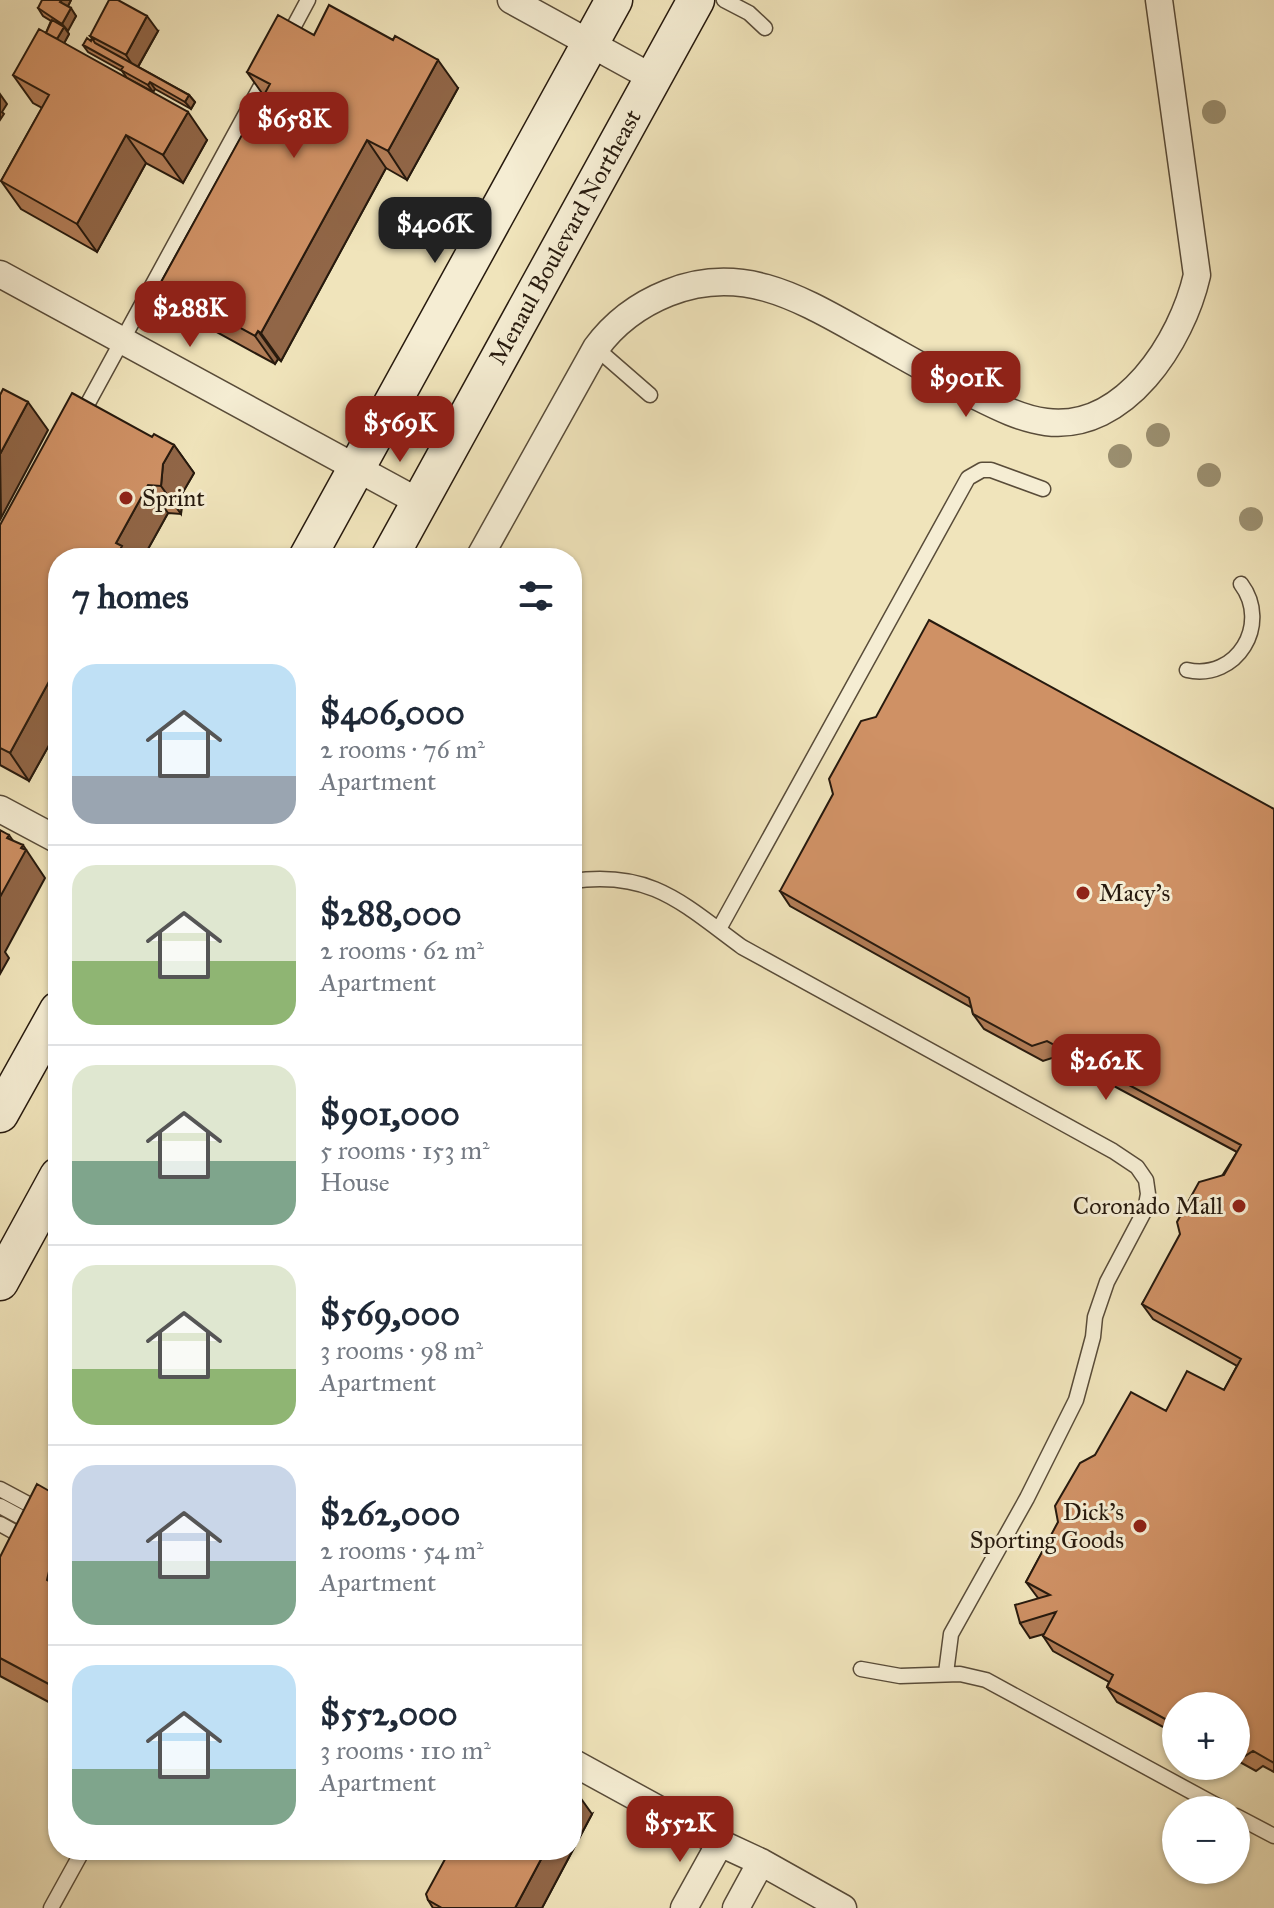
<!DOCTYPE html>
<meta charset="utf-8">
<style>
body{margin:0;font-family:"IM FELL Great Primer",serif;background:#f6f6f7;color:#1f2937;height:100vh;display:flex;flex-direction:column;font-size:30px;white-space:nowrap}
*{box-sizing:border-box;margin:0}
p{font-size:26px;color:#747a83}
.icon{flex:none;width:44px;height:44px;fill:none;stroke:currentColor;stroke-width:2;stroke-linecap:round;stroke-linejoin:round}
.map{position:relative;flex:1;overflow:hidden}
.panel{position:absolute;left:48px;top:548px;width:534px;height:1312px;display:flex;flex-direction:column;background:#fff;border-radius:32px;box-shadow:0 2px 6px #0004}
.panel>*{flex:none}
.fabs{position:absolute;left:1162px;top:1692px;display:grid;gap:16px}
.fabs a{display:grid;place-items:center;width:88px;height:88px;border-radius:50%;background:#fff;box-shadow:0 2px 6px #0004;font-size:40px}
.price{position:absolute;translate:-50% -68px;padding:0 18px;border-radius:16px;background:#8f2418;color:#fff;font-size:26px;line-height:52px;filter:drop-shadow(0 2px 4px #0008)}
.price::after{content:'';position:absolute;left:50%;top:48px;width:24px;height:18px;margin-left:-12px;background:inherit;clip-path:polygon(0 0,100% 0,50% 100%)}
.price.active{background:#222;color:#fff}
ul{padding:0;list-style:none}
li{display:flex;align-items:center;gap:24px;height:200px;padding:0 24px}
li+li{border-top:2px solid #e0e1e3}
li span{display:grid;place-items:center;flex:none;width:224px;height:160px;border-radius:24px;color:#555}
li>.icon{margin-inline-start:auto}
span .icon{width:96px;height:96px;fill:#fffc;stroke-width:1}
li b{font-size:34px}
h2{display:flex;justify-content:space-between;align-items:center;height:96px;padding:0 24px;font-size:34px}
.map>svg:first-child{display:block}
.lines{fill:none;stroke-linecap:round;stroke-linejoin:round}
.service-casing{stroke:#594c39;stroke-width:17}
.minor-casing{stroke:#594c39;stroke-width:29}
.secondary-casing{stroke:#271a0e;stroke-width:39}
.service{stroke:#f5edd3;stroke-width:14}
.minor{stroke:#f5edd3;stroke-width:26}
.secondary{stroke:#f5edd3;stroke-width:36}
.tree{fill:#9b9071}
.wall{fill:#b27d57;stroke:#271a0e;stroke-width:2}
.shaded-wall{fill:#916647;stroke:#271a0e;stroke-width:2}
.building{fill:#cf9165;stroke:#271a0e;stroke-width:2}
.poi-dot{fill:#8f2418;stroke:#f5edd3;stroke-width:3}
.labels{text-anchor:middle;stroke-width:6;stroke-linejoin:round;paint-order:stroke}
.street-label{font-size:24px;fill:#271a0e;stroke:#f5edd3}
.poi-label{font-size:24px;fill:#271a0e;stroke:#f5edd3;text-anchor:start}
</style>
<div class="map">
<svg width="1274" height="1908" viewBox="0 0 1274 1908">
<rect width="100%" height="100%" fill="#f0e4bb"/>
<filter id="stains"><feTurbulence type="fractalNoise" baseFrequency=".0025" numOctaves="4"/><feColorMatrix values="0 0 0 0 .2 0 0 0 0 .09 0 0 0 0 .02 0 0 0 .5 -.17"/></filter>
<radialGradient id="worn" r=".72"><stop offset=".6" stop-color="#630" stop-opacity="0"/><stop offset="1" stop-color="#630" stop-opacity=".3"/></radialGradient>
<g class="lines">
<g class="service-casing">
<path id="service" d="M 724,0 L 749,13 L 765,28
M 286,41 L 308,0
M 596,348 L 650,395
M 81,416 L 268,73
M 1187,670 C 1237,681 1271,624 1241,584
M 572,881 C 651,870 682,903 742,947 L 1113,1151 L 1137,1167 L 1146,1180 L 1148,1194 L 1145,1210 L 1107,1282 L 1095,1317 L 1093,1337 L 1076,1400 L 1027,1498 L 951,1634 L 946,1673
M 719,929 L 968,478 L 982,470 L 991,470 L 1043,489
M 0,1489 L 58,1520
M 0,1506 L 58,1537
M 0,1524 L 58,1556
M 861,1669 L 900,1676 L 960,1674 L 986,1680 L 1225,1810
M 1236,1816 L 1274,1836
M 51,1908 L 83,1850"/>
</g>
<g class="minor-casing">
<path id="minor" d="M 511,0 L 653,78
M 0,274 L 419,502
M 479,558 L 596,348 C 615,322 638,305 668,293 C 744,262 804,301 869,337 C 905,357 940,377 976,396 C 998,407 1022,419 1046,422 C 1125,432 1182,341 1197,275 L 1159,0
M 0,809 L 58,840
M 572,1762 L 720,1843 L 761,1862 L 843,1908
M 684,1908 L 720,1843
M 736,1908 L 761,1862"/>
</g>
<g class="secondary-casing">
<path id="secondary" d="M 307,558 L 614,0
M 389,558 L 696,0
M 0,1114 L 58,1010
M 0,1282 L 58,1176"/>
</g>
<use href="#service" class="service"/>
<use href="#minor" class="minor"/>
<use href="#secondary" class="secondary"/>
</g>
<g class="tree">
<circle cx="1214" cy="112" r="12"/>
<circle cx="1158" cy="435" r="12"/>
<circle cx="1120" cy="456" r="12"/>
<circle cx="1209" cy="475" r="12"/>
<circle cx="1251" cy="519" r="12"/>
</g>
<path class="wall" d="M 71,0 L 68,6 L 76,16 L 67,31 L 69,34 L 64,43 L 207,140 L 183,183 L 146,163 L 97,252 L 21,209 L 1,181 L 42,108 L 33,103 L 13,75 L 46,33 L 51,21 L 43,16 L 38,8 Z
M 158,31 L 138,67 L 189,95 L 195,102 L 191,109 L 155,89 L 153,92 L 127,78 L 122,71 L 88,52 L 83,45 L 91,41 L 92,38 L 90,36 Z
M 314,35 L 458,88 L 407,180 L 386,168 L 281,361 L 278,359 L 275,364 L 180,312 L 160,284 L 264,96 L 247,72 Z
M 152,437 L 174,445 L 194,473 L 183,492 L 181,514 L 168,513 L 143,558 L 58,558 L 58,729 L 29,781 L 0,765 L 0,525 Z
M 1274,809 L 1274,1772 L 1263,1766 L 1256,1771 L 1236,1760 L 1236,1706 L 1176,1706 L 1176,1734 L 1117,1702 L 1107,1687 L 1109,1682 L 1053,1651 L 1043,1636 L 1044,1634 L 1030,1638 L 1020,1623 L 1038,1598 L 1026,1582 L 1095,1455 L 1166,1411 L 1224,1390 L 1237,1366 L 1153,1319 L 1142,1304 L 1237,1152 L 1058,1056 L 1043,1061 L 984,1029 L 973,1014 L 972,1008 L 790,906 L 780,891 Z
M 58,1496 L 58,1707 L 0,1676 L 0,1557 Z
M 592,1814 L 542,1908 L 433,1908 L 428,1900 Z"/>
<path class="shaded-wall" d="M 62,0 L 71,0 L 66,10 L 60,2 Z
M 71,8 L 76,16 L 68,31 L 62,24 Z
M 147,16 L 158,31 L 136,70 L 126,55 Z
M 64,27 L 69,34 L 60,51 L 54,44 Z
M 438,60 L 458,88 L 407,180 L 388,151 Z
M 150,82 L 155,89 L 153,92 L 148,85 Z
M 0,94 L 7,104 L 2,112 L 4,114 L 0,120 Z
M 189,95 L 195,102 L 191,109 L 185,102 Z
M 188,112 L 207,140 L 183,183 L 163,155 Z
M 126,135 L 146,163 L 97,252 L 77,224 Z
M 367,140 L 386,168 L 281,361 L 261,333 Z
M 258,331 L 278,359 L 275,364 L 255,336 Z
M 28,402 L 48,430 L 1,518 L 0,454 Z
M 174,445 L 194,473 L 183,492 L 181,514 L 161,486 L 163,464 Z
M 148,485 L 168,513 L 143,558 L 116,558 L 116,543 Z
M 58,665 L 58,729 L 29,781 L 10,753 Z
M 9,835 L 23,855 L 21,848 L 23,845 L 45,878 L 5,952 L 9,958 L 0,974 L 0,897 L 7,838 Z
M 58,1532 L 58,1595 L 47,1580 Z
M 577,1793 L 592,1814 L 542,1908 L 515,1908 L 546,1850 L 572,1850 L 572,1801 Z"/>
<path class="building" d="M 42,0 L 62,0 L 60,2 L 71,8 L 62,24 L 38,8 Z
M 109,0 L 118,0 L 147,16 L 126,55 L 90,36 Z
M 329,5 L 393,40 L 395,36 L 438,60 L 388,151 L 367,140 L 261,333 L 258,331 L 255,336 L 160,284 L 270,84 L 247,72 L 278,15 L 314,35 Z
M 52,20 L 64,27 L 57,39 L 46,33 Z
M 39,29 L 188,112 L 163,155 L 126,135 L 77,224 L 1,181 L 49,95 L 13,75 Z
M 87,38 L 91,41 L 92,38 L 95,43 L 189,95 L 185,102 L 150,82 L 148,85 L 121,70 L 123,67 L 83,45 Z
M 3,389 L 28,402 L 0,454 L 0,395 Z
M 72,393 L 152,437 L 154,434 L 174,445 L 163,464 L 161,486 L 148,485 L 116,543 L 122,546 L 116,558 L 58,558 L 58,665 L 10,753 L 0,748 L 0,525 Z
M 929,620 L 1274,809 L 1274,1763 L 1253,1751 L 1245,1756 L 1236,1751 L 1236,1706 L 1176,1706 L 1176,1725 L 1107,1687 L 1113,1675 L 1043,1636 L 1056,1612 L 1020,1623 L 1015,1605 L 1050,1595 L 1026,1582 L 1058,1522 L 1055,1506 L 1080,1463 L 1095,1455 L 1131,1392 L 1166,1411 L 1187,1371 L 1224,1390 L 1241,1359 L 1142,1304 L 1180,1234 L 1177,1222 L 1199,1182 L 1224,1175 L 1241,1145 L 1047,1041 L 1032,1046 L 973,1014 L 969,998 L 780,891 L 833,794 L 829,779 L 861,721 L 876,717 Z
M 0,830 L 9,835 L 7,838 L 23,845 L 21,848 L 26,850 L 0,897 Z
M 37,1484 L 58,1496 L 58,1532 L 47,1580 L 58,1586 L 58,1689 L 0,1658 L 0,1557 Z
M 572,1790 L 577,1793 L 572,1801 Z
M 450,1850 L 546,1850 L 515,1908 L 442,1908 L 428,1900 L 426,1894 Z"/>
<g class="poi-dot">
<circle cx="126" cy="498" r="8"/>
<circle cx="1083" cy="893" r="8"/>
<circle cx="1239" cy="1206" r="8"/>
<circle cx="1140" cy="1526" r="8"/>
</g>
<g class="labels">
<g class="street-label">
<text transform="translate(565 237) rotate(-61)" y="8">Menaul Boulevard Northeast</text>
</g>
<g class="poi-label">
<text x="142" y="506">Sprint</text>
<text x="1099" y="901">Macy's</text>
<text x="1223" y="1214" text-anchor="end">Coronado Mall</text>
<text x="1124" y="1520" text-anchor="end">Dick's<tspan x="1124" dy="28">Sporting Goods</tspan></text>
</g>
</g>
<rect width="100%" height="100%" filter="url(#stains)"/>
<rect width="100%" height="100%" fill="url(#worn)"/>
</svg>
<div class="fabs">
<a>+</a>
<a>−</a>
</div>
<b class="price" style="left:294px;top:160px">$658K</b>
<b class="price active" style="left:435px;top:265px">$406K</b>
<b class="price" style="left:190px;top:349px">$288K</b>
<b class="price" style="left:966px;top:419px">$901K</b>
<b class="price" style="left:400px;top:464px">$569K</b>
<b class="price" style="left:1106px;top:1102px">$262K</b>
<b class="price" style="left:680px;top:1864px">$552K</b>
<section class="panel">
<h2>7 homes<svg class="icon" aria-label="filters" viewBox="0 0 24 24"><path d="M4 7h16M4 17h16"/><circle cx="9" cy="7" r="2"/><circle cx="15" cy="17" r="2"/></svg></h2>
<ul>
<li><span style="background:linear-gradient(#bfe0f5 70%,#9aa5b1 0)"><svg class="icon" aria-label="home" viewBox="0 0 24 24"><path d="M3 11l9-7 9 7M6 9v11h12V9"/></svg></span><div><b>$406,000</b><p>2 rooms · 76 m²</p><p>Apartment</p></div></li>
<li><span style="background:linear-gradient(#dfe7d0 60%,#8fb573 0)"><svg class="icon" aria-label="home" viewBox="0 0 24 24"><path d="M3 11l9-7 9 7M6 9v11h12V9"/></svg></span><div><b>$288,000</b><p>2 rooms · 62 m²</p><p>Apartment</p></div></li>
<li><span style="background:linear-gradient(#dfe7d0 60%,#7fa58c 0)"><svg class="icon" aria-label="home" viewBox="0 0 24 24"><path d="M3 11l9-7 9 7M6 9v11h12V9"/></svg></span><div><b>$901,000</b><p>5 rooms · 153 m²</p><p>House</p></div></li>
<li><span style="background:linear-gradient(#dfe7d0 65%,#8fb573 0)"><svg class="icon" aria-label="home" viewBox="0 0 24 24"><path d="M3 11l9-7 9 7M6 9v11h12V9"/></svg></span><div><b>$569,000</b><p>3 rooms · 98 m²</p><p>Apartment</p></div></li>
<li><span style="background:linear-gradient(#c9d6e8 60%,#7fa58c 0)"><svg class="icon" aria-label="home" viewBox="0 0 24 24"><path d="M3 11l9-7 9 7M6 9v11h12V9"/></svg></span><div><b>$262,000</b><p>2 rooms · 54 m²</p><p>Apartment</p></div></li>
<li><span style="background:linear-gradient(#bfe0f5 65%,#7fa58c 0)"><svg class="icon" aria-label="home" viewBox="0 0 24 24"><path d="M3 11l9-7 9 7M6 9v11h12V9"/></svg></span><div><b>$552,000</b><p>3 rooms · 110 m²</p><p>Apartment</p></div></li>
</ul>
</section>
</div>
